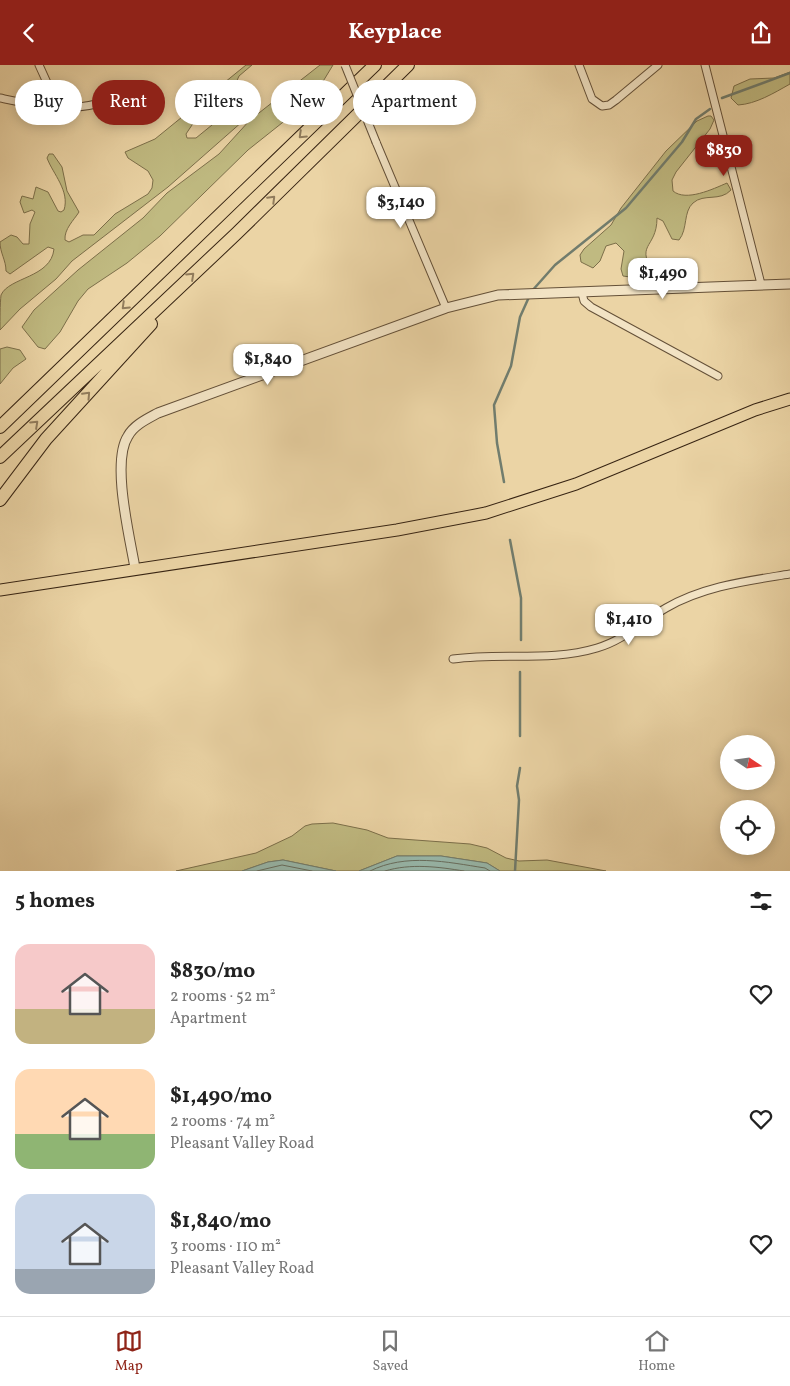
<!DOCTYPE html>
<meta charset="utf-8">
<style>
body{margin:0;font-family:Vollkorn,serif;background:#f2f2f2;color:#222;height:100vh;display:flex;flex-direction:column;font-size:19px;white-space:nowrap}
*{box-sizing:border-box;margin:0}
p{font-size:16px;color:#767676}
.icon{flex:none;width:28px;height:28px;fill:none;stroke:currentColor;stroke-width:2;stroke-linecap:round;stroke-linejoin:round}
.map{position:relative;height:806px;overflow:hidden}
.panel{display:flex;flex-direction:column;background:#fff;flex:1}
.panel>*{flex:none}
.banner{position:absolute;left:15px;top:15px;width:500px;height:45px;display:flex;gap:10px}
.needle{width:32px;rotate:103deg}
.fabs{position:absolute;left:720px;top:670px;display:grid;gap:10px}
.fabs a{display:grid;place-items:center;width:55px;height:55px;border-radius:50%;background:#fff;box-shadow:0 2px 12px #0003;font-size:25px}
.price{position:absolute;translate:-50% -42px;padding:0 11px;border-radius:10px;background:#fff;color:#222;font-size:16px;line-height:32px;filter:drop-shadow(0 1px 2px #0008)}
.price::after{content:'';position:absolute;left:50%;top:30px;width:15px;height:11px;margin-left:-8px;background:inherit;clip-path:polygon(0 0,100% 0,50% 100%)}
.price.active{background:#8f2418;color:#fff}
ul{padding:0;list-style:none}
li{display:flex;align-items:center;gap:15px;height:125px;padding:0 15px}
li span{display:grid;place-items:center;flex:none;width:140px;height:100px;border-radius:15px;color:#555}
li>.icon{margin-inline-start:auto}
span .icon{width:60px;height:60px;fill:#fffc;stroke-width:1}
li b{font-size:21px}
h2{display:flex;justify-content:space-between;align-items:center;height:60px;padding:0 15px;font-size:21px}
.tag{padding:0 18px;border-radius:22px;background:#fff;box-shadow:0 2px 12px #0003;font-size:18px;line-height:45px}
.tag.active{background:#8f2418;color:#fff}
header{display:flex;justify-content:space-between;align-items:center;height:65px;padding:0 15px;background:#8f2418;color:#fff;font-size:22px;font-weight:700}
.menu{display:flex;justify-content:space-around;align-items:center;height:70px;border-top:1px solid #e0e0e0;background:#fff;font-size:14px;color:#767676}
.menu a{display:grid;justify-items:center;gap:2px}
.menu .active{color:#8f2418}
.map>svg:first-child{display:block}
.green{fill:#c0ba81;stroke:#7c6f4a}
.water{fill:#98b8ab;stroke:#717d6e}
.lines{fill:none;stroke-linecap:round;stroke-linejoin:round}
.shore{stroke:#686e5f;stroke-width:1}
.stream{stroke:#717d6e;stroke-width:2.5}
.minor-casing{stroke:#645038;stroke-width:9}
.tertiary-casing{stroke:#645038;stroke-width:11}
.primary-casing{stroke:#372413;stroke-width:13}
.motorway-casing{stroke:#372413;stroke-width:14}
.minor{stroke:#f2e3c4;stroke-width:7}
.tertiary{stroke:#f2e3c4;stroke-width:9}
.primary{stroke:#ebd4a5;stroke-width:11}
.motorway{stroke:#ebd4a5;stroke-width:12}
.minor-bridge-casing{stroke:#645038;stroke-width:9;stroke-linecap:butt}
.minor-bridge{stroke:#f2e3c4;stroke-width:7}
.oneway{stroke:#917c5c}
</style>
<header><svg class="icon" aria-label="back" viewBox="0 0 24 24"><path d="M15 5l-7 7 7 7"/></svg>Keyplace<svg class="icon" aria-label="share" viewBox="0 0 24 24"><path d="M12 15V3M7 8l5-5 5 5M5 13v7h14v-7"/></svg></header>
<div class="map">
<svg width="790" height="806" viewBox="0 0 790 806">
<rect width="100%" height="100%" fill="#ebd4a5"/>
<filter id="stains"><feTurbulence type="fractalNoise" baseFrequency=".004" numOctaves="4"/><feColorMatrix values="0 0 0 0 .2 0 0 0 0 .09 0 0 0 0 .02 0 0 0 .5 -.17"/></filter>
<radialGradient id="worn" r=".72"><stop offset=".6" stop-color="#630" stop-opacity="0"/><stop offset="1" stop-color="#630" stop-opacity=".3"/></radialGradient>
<path class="green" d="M 246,0 L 252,0 L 239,11 L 231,29 L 198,51 L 186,69 L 187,73 L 196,73 L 239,38 L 249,42 L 243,56 L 168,122 L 72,196 L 56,214 L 20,244 L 0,265 C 0,255 0,239 1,230 C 9,212 51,213 54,184 L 48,182 L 10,209 L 6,206 C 6,195 0,188 0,177 L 11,170 L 17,172 L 23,179 L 29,179 L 30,159 L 35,147 L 32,145 L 24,148 L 20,137 L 22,131 L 33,134 L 36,122 L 48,127 L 58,146 L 61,147 L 64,145 C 70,126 53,109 47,93 L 49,89 L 53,89 L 62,102 L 67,126 L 79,147 C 74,155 64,164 65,175 L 69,177 L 83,170 L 94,170 L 115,149 L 148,129 L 152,123 L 153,115 L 148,106 L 128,93 L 125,87 L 155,74 Z
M 320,0 L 333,0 L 319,23 L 287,54 L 248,85 L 160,171 L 127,198 L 88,224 L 78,236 L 60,267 L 45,284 L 38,282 L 22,262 L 34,245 L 78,205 L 143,153 L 167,128 L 219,89 L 250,55 Z
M 790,7 L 790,19 C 774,28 756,39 738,40 L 731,33 L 734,21 L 750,14 L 774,13 Z
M 708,51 L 711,51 L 714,55 L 710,64 L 676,107 L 672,115 L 673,126 C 686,137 713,124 727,118 L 731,125 C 720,137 704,128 693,138 C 683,147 688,164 679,175 L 672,174 L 663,156 L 657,153 C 657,185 632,178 657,212 L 655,219 L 644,221 L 637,213 L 623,211 L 621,204 L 624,186 L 616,178 L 606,181 L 600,196 L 593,203 L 581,197 L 580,190 L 584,184 L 611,160 L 621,143 L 666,86 L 697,56 Z
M 7,282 L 20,285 L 26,294 L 13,303 L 0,319 L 0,284 Z
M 333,758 L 367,765 L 388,773 L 470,779 L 487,783 L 506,793 L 519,796 L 547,795 L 606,806 L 500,806 L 487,798 L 441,791 L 397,791 L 359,806 L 336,806 L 283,795 L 268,797 L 242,806 L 176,806 L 256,788 L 292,771 L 305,761 L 312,759 Z"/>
<path class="water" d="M 397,791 L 441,791 L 487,798 L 500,806 L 359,806 Z
M 283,795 L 336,806 L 242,806 L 268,797 Z"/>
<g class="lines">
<path class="shore" d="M 257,806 L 282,800 L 312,806
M 370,806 C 406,788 447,797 485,803 L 490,806
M 385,806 C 411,798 439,802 464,806"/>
<path class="stream" d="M 722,33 L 790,8
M 531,227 L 555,200 L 626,143 L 682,77 L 696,54 L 710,44
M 504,417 L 497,378 L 494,340 L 511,301 L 520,252 L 529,232
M 510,475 L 521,533 L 521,575
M 520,671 L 520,607
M 515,806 L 519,735 L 517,721 L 520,703"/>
<g class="minor-casing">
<path id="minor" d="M 39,0 L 49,22 L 54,43
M 579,0 L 592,34 L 602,41 L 609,40 L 616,35 L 658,0
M 705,0 L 761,219
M 0,33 C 38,41 72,49 109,35
M 376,77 L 446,243
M 582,228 L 584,236 L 591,242 L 718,311
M 453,594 C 500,587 551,597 597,583 C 624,575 642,557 666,543 C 704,521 747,516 790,509"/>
</g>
<g class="tertiary-casing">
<path id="tertiary" d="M 135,503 C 130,473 111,397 128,371 C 134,360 147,354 158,348 L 446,243 L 498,230 L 790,219"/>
</g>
<g class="primary-casing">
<path id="primary" d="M 0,525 L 397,465 L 486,448 L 576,419 L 755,345 L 790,334"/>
</g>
<g class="motorway-casing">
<path id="motorway" d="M 0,362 L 375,0
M 0,392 L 237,168 L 408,0
M 0,435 L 46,374 L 151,259"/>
</g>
<use href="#minor" class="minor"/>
<use href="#tertiary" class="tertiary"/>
<use href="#primary" class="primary"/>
<use href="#motorway" class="motorway"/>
<g class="minor-bridge-casing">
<path id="minor-bridge" d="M 345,0 L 376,77"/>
</g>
<use href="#minor-bridge" class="minor-bridge"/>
</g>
<defs><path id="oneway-chevron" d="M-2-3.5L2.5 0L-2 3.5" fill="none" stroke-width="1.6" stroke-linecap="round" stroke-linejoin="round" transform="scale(1.25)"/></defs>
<g class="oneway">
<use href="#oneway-chevron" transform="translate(302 70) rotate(136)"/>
<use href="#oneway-chevron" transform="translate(272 134) rotate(-45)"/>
<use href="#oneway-chevron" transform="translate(191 211) rotate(-43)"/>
<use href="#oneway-chevron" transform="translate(125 241) rotate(136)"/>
<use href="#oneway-chevron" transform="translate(87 330) rotate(-47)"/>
<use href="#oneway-chevron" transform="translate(35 359) rotate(-43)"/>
</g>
<rect width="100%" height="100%" filter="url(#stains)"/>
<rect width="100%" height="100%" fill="url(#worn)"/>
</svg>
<div class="fabs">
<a><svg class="needle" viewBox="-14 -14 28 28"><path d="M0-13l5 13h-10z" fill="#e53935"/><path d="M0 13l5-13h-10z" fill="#767676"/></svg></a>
<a><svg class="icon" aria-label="locate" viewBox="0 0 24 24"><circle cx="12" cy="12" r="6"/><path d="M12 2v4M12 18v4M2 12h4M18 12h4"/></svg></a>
</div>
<b class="price active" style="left:724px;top:112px">$830</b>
<b class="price" style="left:401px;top:164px">$3,140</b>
<b class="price" style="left:663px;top:235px">$1,490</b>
<b class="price" style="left:268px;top:321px">$1,840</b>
<b class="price" style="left:629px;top:581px">$1,410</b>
<div class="banner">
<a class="tag">Buy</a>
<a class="tag active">Rent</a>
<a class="tag">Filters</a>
<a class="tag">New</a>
<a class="tag">Apartment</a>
</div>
</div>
<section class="panel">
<h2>5 homes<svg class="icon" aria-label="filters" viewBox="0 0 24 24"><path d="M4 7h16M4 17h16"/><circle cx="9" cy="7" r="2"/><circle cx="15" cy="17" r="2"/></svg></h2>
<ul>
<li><span style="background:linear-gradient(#f6c9c9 65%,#c2b280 0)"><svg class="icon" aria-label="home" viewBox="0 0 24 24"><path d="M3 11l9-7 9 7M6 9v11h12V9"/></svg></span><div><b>$830/mo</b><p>2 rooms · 52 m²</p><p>Apartment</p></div><svg class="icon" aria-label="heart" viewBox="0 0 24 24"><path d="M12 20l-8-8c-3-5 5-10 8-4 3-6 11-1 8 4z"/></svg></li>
<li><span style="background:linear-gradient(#ffd9b3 65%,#8fb573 0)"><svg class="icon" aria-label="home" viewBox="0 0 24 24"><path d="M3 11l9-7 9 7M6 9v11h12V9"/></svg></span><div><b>$1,490/mo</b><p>2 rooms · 74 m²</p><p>Pleasant Valley Road</p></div><svg class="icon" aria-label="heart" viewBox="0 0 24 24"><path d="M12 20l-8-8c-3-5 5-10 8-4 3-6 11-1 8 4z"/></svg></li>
<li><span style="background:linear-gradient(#c9d6e8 75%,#9aa5b1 0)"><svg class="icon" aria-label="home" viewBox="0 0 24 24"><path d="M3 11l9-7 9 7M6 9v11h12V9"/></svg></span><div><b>$1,840/mo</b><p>3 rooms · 110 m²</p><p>Pleasant Valley Road</p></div><svg class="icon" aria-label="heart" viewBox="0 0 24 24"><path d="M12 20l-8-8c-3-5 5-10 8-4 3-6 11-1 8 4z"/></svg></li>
</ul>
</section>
<nav class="menu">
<a class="active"><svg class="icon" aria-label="map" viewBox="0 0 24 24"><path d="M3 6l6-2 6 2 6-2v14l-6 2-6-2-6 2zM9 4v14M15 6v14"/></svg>Map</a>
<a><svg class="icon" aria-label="saved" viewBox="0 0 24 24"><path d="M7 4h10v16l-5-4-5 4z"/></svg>Saved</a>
<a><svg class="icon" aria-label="home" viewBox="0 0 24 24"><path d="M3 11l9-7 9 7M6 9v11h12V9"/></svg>Home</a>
</nav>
